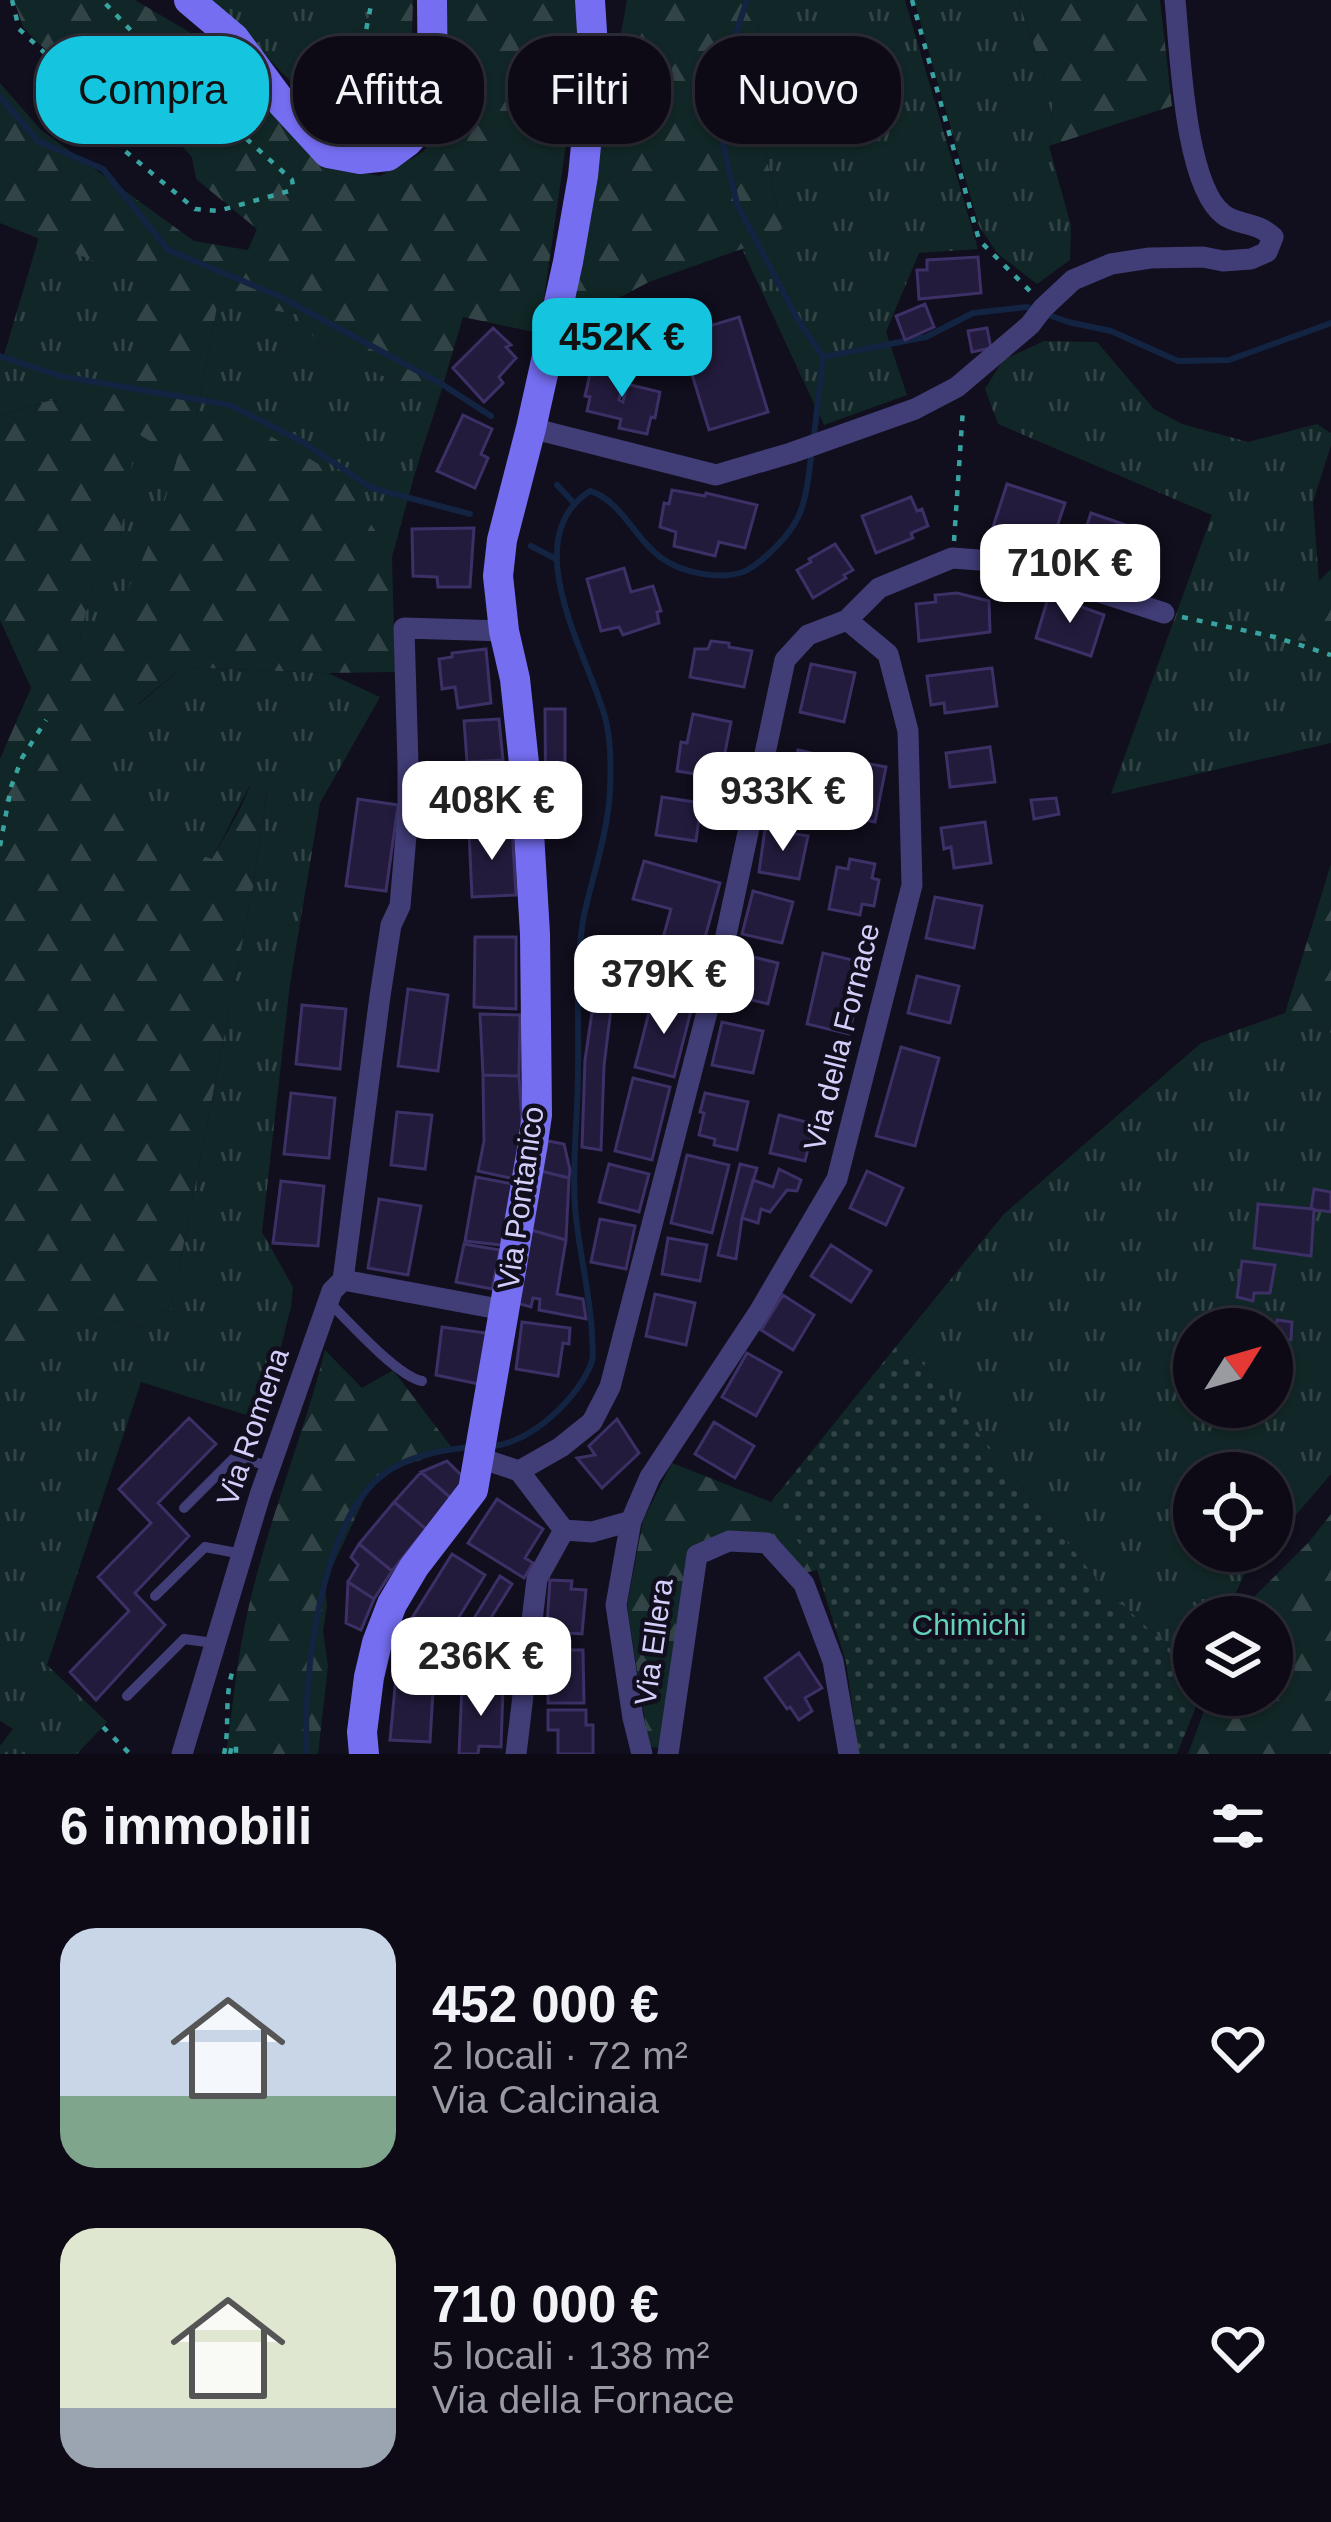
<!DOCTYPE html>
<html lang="it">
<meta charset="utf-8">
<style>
body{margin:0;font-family:Arial,sans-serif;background:#1b1823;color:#f1f3f6;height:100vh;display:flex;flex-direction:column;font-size:45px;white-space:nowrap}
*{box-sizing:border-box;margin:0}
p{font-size:39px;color:#9a9aa1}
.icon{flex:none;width:66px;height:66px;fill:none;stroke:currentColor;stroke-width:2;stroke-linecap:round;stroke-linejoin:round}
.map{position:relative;height:1754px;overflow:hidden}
.sheet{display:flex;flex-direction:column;background:#0d0a16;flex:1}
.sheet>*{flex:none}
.guide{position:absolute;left:36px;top:36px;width:1260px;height:108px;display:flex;gap:24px}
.needle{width:78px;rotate:53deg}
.controls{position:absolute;left:1173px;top:1308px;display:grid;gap:24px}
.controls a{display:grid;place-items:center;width:120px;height:120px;border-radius:50%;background:#0d0a16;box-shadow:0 3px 9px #0004,0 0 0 3px #2d2b35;font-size:60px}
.price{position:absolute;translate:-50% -102px;padding:0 27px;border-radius:24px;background:#fff;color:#222;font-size:39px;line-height:78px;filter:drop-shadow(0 3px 6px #0008)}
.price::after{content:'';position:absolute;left:50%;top:72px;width:36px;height:27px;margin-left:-18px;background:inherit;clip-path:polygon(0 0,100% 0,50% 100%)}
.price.on{background:#15c5df;color:#111}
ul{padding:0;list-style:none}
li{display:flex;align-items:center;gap:36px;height:300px;padding:0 60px}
li span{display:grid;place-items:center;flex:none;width:336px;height:240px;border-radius:36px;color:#555}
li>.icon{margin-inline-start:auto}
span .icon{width:144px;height:144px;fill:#fffc;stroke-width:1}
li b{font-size:51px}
h2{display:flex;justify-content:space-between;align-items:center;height:144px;padding:0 60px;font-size:51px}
.chip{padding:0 42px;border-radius:48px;background:#0d0a16;box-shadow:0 3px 9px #0004,0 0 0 3px #2d2b35;font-size:42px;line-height:108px}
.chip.on{background:#15c5df;color:#111}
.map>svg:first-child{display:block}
.grass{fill:url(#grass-tufts);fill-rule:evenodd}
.forest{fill:url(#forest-firs);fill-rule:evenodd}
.park{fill:url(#park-dots)}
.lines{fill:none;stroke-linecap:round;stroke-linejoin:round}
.stream{stroke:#122441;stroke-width:6}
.building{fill:#231b3c;stroke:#3c3066;stroke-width:3}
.path{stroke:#38a4a1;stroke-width:4.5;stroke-dasharray:6 9;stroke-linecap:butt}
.lane{stroke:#413d77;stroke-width:10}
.street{stroke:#413d77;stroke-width:21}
.secondary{stroke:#756ef1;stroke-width:30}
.labels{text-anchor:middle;stroke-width:9;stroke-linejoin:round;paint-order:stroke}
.street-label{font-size:30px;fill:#d4cefa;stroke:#110e1d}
.park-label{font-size:30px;fill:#62d2ba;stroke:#110e1d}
</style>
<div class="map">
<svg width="1331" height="1754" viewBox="0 0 1331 1754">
<defs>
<pattern id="grass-tufts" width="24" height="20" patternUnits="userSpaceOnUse" patternTransform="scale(3)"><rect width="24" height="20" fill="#112626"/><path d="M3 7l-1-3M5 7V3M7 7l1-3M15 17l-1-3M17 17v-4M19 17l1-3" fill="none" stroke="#334446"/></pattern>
<pattern id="forest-firs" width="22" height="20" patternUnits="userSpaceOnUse" patternTransform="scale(3)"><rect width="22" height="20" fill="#112626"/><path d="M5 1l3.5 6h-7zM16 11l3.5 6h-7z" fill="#334446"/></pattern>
<pattern id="park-dots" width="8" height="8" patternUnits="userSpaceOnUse" patternTransform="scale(3)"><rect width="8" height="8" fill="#112626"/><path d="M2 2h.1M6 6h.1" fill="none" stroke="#334446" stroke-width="1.8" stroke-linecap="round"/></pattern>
</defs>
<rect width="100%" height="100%" fill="#110e1d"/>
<path class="grass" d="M 211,0 L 373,0 L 373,13 L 300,89 C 267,62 244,26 211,0 Z
M 767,0 L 905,0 L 978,249 L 919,253 L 886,332 L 907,395 L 824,425 L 742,249 L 782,229 C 768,157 739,71 767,0 Z
M 914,0 L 1018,0 L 1053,100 L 1049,146 L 1071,226 L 1070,260 L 1037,284 L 997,253 L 979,226 Z
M 39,237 L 134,277 L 134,393 L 48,401 L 0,416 L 0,354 L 4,355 Z
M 218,301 L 296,314 L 321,346 L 398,383 L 441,392 L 417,466 L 392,557 L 340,477 L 197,413 Z
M 1044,341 L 1097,342 L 1154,409 L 1182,424 L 1248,442 L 1317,424 L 1331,433 L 1331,445 L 1313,502 L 1319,581 L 1282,638 L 1331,643 L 1331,743 L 1111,794 L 1212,515 L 998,424 L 985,389 L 1003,360 Z
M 136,432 L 177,457 L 164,512 L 122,604 L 84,659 L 80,637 L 96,572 L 120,537 Z
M 183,667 L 328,673 L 380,697 L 320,803 L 290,984 L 262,1232 L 293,1287 L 291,1307 L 262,1420 L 141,1382 L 47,1665 L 107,1722 L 77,1754 L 0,1754 L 0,1746 L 13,1729 L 0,1721 L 0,1372 L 37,1333 L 86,1316 L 142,1327 L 157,1312 L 171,1310 L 253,887 L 267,792 L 249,787 L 212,859 L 158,841 L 114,799 L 92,744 Z
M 1285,1013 L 1331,1033 L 1331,1474 L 1272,1543 L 1272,1473 L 1194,1473 L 1194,1551 L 1265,1551 L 1244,1575 L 1225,1617 L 1194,1617 L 1194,1670 L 1104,1588 L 902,1339 L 1004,1214 L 1201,1043 ZM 1194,1329 L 1272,1329 L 1272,1407 L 1194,1407 Z"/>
<path class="forest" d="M 14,0 L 135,0 L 213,46 L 261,101 L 333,167 L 380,176 L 423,152 L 451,113 L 441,30 L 442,0 L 581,0 L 587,43 L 572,103 L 539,333 L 463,317 L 441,392 L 398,383 L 321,346 L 296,314 L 218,302 L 197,412 L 231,413 L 341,477 L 392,557 L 395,672 L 328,673 L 183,667 L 139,703 L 136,737 L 92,744 L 115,799 L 158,841 L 212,859 L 239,811 L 250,786 L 267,791 L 253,887 L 171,1310 L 157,1312 L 142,1327 L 86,1316 L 37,1333 L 0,1372 L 0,759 L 31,688 L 0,620 L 0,416 L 48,401 L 134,392 L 134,277 L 0,223 L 0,83 L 41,130 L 194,241 L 248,250 L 257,229 L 196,179 L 192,157 L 156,119 L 121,116 L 37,42 L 23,27 ZM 137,433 L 177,458 C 159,529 130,599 84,657 L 80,637 L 96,572 L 120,538 Z
M 373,0 L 413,0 L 410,101 L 398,130 L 343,132 L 300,89 L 373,13 Z
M 627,0 L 767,0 C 739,72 768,157 782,229 L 742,249 L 649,282 L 567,325 Z
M 1018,0 L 1160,0 L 1172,106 L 1049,146 L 1053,100 Z
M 1331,569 L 1331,643 L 1281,639 L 1319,581 Z
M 1331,864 L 1331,1033 L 1285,1013 Z
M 325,1350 L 362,1388 L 393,1370 L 453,1449 L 391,1470 L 369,1489 L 324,1584 L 327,1605 L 323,1631 L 328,1666 L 318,1754 L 226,1754 C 232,1714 235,1674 243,1635 C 261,1537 301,1445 325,1350 Z
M 672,1463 L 771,1502 L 817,1570 L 804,1573 L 731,1532 L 703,1541 L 687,1558 L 661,1748 L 649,1747 L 627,1606 L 643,1520 Z
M 1331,1514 L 1331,1754 L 1188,1754 L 1210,1695 L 1272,1695 L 1272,1617 L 1242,1617 L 1249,1602 L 1308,1543 Z"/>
<path class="park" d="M 902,1339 L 1104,1588 L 1194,1670 L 1195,1709 L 1177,1754 L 859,1754 L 846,1662 L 817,1570 L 771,1502 Z"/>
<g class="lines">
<path class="stream" d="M 747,0 L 728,57 L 723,144 L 737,204 L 797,318 L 823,357 L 814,436
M 0,97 L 38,141 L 103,169 L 168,250 L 279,296 L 440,383 L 491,416
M 0,356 L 60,376 L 230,405 L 303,442 L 372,488 L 470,514
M 823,357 L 926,337 L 973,313 L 1027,307 L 1068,322 L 1111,331 L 1178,361 L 1229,360 L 1331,323
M 557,485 L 573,502
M 531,546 L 556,559
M 492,1446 C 530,1444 580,1397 592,1361 C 594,1354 592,1343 592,1334 C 590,1294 580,1256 576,1217 C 571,1172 578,1116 578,1070 C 579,1023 575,961 584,915 C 593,874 608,833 610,790 C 611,768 611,738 605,717 C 588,655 515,539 590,491 C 621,500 636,541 663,559 C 683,573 719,580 743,572 C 760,565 787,538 796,521 C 807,502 809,472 812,449
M 307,1754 C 302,1680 320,1521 384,1474 C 407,1456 445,1449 473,1447"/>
</g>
<path class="building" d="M 978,257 L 981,293 L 919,299 L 917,270 L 927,270 L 927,260 Z
M 925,304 L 934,327 L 905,340 L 896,316 Z
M 739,317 L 768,412 L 709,430 L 680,335 Z
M 493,328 L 511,345 L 506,347 L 516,358 L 499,377 L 503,383 L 484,402 L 453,368 Z
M 987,328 L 991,348 L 972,352 L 968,331 Z
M 606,366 L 626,373 L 619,400 L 623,402 L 627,384 L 660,392 L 655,418 L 651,417 L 647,434 L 619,428 L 621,419 L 587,411 L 590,397 L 585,396 L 590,374 L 594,375 L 596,371 L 603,373 Z
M 463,415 L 492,429 L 481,454 L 488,458 L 475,488 L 437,471 Z
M 1007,484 L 1065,503 L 1050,548 L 993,527 Z
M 672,490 L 705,496 L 706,493 L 757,505 L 745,548 L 719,542 L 715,556 L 674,546 L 676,532 L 660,527 L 664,503 L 669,504 Z
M 911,497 L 917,511 L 922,509 L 928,526 L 911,533 L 913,538 L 876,553 L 862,516 Z
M 1091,513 L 1149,533 L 1135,577 L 1076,559 Z
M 474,528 L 470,587 L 438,587 L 437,577 L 413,576 L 412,529 Z
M 835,544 L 853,570 L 844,575 L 846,578 L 813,598 L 797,570 L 811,562 L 809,559 Z
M 624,568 L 631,592 L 653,586 L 661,611 L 657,612 L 659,623 L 623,635 L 619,627 L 601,631 L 587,579 Z
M 957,593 L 989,601 L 990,632 L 919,641 L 916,604 L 936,602 L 935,595 Z
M 1049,595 L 1104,615 L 1091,656 L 1036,638 Z
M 711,641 L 729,643 L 729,647 L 752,651 L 744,687 L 690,677 L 695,649 L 708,649 Z
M 486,649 L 491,703 L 458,708 L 455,687 L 442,689 L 439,659 L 452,657 L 452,653 Z
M 811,664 L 855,673 L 844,722 L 800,712 Z
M 992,668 L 997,706 L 945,713 L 944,703 L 931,705 L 927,676 Z
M 545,709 L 565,709 L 565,831 L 546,831 Z
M 693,714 L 731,722 L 720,778 L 677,771 L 681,742 L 687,743 Z
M 499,719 L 503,760 L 467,762 L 464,721 Z
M 990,747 L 995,782 L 950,787 L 946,753 Z
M 798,750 L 824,756 L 823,765 L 853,770 L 854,761 L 886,767 L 875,822 L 787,805 Z
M 496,779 L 496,784 L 522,784 L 511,818 L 459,822 L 456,783 Z
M 439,784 L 441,802 L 416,803 L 418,785 Z
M 662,797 L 701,803 L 696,841 L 656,835 Z
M 1056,798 L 1059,814 L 1034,819 L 1031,800 Z
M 358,799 L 398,805 L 386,891 L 346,886 Z
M 985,822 L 991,863 L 954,868 L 951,847 L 944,849 L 941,828 Z
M 512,827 L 516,895 L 472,897 L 469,832 Z
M 765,829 L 808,836 L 799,879 L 759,872 Z
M 850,859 L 875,864 L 872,878 L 879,880 L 874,906 L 862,904 L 860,915 L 829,909 L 837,867 L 848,869 Z
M 644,861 L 720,883 L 691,989 L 652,978 L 671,909 L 633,899 Z
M 753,891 L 793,902 L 782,943 L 742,934 Z
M 935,897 L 982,906 L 974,948 L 926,938 Z
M 475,937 L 516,937 L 516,1009 L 474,1007 Z
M 737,953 L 778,963 L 768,1004 L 727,994 Z
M 823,953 L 865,963 L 849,1034 L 807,1024 Z
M 604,959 L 632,963 L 627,980 L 600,975 Z
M 917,976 L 959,986 L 950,1023 L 908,1013 Z
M 597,978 L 614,984 L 604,1066 L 601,1150 L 582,1147 L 585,1060 Z
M 408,989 L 448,995 L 438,1071 L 398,1066 Z
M 653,997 L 692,1007 L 674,1077 L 635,1067 Z
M 302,1005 L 346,1009 L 340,1069 L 296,1064 Z
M 480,1014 L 520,1015 L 519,1076 L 483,1075 Z
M 722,1022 L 763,1031 L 753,1073 L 712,1065 Z
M 901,1047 L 939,1058 L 915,1146 L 876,1136 Z
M 483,1075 L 519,1076 L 523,1139 L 515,1179 L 478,1171 L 484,1141 Z
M 633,1078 L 670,1087 L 652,1160 L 615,1151 Z
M 291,1093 L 335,1098 L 329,1158 L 284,1154 Z
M 705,1093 L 748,1102 L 737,1150 L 714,1145 L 715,1139 L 699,1135 L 704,1113 L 700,1112 Z
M 397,1112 L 432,1115 L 425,1169 L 391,1165 Z
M 779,1115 L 814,1124 L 805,1161 L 770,1153 Z
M 548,1141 L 564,1144 L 570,1170 L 569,1178 L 541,1171 Z
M 687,1155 L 729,1165 L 712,1233 L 671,1223 Z
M 609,1164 L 649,1174 L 639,1212 L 599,1202 Z
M 740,1164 L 757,1168 L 742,1218 L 736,1259 L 718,1255 Z
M 779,1169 L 801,1180 L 797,1191 L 787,1190 L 770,1212 L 761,1209 L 758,1223 L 742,1218 L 753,1180 L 773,1187 Z
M 541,1171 L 569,1178 L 566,1240 L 531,1230 Z
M 867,1171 L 903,1188 L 886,1225 L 850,1208 Z
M 476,1177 L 513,1184 L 501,1245 L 465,1241 Z
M 281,1181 L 324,1186 L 318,1246 L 273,1243 Z
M 1314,1189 L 1331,1192 L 1331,1212 L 1311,1209 Z
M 379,1199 L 421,1206 L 408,1275 L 368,1268 Z
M 1258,1204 L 1314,1209 L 1311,1256 L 1254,1248 Z
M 600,1219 L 635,1226 L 626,1269 L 591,1262 Z
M 531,1230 L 566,1240 L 557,1294 L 583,1299 L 586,1319 L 539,1310 L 540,1299 L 533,1298 L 531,1307 L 516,1303 Z
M 668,1238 L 707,1245 L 700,1281 L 662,1274 Z
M 464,1244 L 500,1250 L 492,1289 L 456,1282 Z
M 831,1245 L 871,1271 L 851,1302 L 811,1276 Z
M 1242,1261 L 1275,1265 L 1270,1293 L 1254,1293 L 1253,1301 L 1237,1297 Z
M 655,1294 L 695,1303 L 686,1345 L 646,1336 Z
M 783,1295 L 814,1315 L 793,1350 L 761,1330 Z
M 1277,1320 L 1292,1322 L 1291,1340 L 1274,1339 Z
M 522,1322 L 570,1328 L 569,1344 L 563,1343 L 558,1376 L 516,1369 Z
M 442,1327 L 493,1334 L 483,1385 L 436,1375 Z
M 747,1353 L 781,1372 L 756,1416 L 722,1397 Z
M 189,1418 L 216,1444 L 158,1503 L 189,1536 L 135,1593 L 165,1625 L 96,1700 L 70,1672 L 129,1611 L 98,1577 L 151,1523 L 119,1489 Z
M 617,1419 L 639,1453 L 602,1488 L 577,1458 L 595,1455 L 589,1446 Z
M 714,1422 L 754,1446 L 735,1478 L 695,1454 Z
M 447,1461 L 464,1478 L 452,1499 L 421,1472 Z
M 421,1472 L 452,1499 L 426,1529 L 394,1502 Z
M 497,1499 L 543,1529 L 525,1558 L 533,1563 L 524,1578 L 468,1543 Z
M 394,1502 L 426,1529 L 392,1571 L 359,1544 Z
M 359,1544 L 392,1571 L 374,1599 L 348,1582 L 358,1565 L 351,1557 Z
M 452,1554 L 485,1575 L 441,1646 L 407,1626 Z
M 500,1576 L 512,1584 L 482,1632 L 470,1625 Z
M 550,1580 L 572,1581 L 571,1589 L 586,1590 L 582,1634 L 568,1633 L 567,1642 L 546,1640 Z
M 348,1582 L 374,1599 L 361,1630 L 346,1623 Z
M 504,1629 L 525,1630 L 523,1672 L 482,1671 L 481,1654 L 485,1654 L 485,1632 L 504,1632 Z
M 548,1650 L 583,1650 L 584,1703 L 548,1703 Z
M 799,1653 L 822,1688 L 805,1698 L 812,1711 L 799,1720 L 790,1707 L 787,1709 L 765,1678 Z
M 398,1656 L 435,1657 L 430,1742 L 390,1740 Z
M 462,1686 L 503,1688 L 501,1747 L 479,1746 L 478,1754 L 459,1754 Z
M 548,1710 L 586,1710 L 586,1725 L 593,1725 L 593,1754 L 558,1754 L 558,1730 L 548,1730 Z"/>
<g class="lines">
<path class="path" d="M 12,0 L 19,29 L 91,96 L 100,108 L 113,141 L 195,209 L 218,211 L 289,191 L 293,186 L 292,180 L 156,57 L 102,0
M 912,0 L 979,240 L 1033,294
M 346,132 L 372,0
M 954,541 L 963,408
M 1182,617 L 1275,637 L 1331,655
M 0,846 L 11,787 L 22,758 L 46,720
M 103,1727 L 130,1754
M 224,1754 C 230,1727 224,1700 232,1673
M 230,1754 L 232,1745 L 236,1745 L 236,1754"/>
<path class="lane" d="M 328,1301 C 348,1321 397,1376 422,1381
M 184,1508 L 235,1457 L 270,1466
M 155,1596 L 205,1547 L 242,1554
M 127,1696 L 184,1639 L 214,1643"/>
<path class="street" d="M 531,428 L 716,475 L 791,453 L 915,409 L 957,387 L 1030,325 L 1043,308 L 1073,280 L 1111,264 L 1150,258 L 1203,257 L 1223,261 L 1251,259 L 1267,252 L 1273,237 C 1256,221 1239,226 1224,215 C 1184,186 1180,48 1175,0
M 847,620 L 879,588 L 952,558 L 1007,562 L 1164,613
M 343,1280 L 380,996 L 391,925 L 400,906 L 408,812 L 408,764 L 404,628 L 504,631
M 480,1458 L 519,1471 L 564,1530 L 592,1532 L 631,1521
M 519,1471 L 561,1447 L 592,1422 L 610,1387 L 722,954 L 785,660 L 808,635 L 847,620 L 888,654 L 908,731 L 912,885 L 837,1179 L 759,1312 L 650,1477 L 631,1521 L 616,1605 L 633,1718 L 642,1754
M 182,1754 L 260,1495 L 332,1291 L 343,1280 L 504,1310
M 516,1754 L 537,1579 L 564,1530
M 668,1754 L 697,1555 L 729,1541 L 767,1543 L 804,1584 L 833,1661 L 849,1754"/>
<path class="secondary" d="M 189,0 L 234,38 L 282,103 L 328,153 L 360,159 L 388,156 L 407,142 L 425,123 L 433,100 L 432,0
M 364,1754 L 362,1732 L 369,1677 L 377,1643 L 392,1604 L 414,1567 L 473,1490 L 532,1149 L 537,1115 L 535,934 L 526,782 L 515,679 L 504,631 L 498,576 L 502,540 L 531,428 L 568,262 L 583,176 L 594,64 L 590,0"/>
</g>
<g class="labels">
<g class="street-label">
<text transform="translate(842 1037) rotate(-76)" y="10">Via della Fornace</text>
<text transform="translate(521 1198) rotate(-82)" y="10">Via Pontanico</text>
<text transform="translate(253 1427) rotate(-71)" y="10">Via Romena</text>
<text transform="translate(654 1642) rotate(-82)" y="10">Via Ellera</text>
</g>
<g class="park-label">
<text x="969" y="1635">Chimichi</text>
</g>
</g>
</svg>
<div class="controls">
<a><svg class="needle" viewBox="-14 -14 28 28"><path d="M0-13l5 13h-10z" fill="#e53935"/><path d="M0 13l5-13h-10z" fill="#9a9aa1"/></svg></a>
<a><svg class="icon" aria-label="locate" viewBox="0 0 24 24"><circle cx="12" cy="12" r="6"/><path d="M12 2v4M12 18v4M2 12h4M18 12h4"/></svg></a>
<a><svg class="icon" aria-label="layers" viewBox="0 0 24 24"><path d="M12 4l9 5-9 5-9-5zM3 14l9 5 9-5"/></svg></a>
</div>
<b class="price on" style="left:622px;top:400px">452K €</b>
<b class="price" style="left:1070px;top:626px">710K €</b>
<b class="price" style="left:783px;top:854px">933K €</b>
<b class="price" style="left:492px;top:863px">408K €</b>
<b class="price" style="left:664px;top:1037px">379K €</b>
<b class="price" style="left:481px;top:1719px">236K €</b>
<div class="guide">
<a class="chip on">Compra</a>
<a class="chip">Affitta</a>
<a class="chip">Filtri</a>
<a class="chip">Nuovo</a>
</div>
</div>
<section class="sheet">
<h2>6 immobili<svg class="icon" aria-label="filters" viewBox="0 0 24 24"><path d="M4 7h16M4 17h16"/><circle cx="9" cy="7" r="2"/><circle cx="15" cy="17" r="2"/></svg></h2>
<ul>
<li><span style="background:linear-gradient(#c9d6e8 70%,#7fa58c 0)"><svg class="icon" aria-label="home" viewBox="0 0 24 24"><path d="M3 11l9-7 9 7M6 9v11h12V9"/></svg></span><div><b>452 000 €</b><p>2 locali · 72 m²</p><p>Via Calcinaia</p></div><svg class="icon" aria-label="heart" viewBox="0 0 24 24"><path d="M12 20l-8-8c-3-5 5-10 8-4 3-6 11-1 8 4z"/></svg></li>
<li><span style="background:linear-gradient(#dfe7d0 75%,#9aa5b1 0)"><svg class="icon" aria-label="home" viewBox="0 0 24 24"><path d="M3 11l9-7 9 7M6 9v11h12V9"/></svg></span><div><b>710 000 €</b><p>5 locali · 138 m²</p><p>Via della Fornace</p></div><svg class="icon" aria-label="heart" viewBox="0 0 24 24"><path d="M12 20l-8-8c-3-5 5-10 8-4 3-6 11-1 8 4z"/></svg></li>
</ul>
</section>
